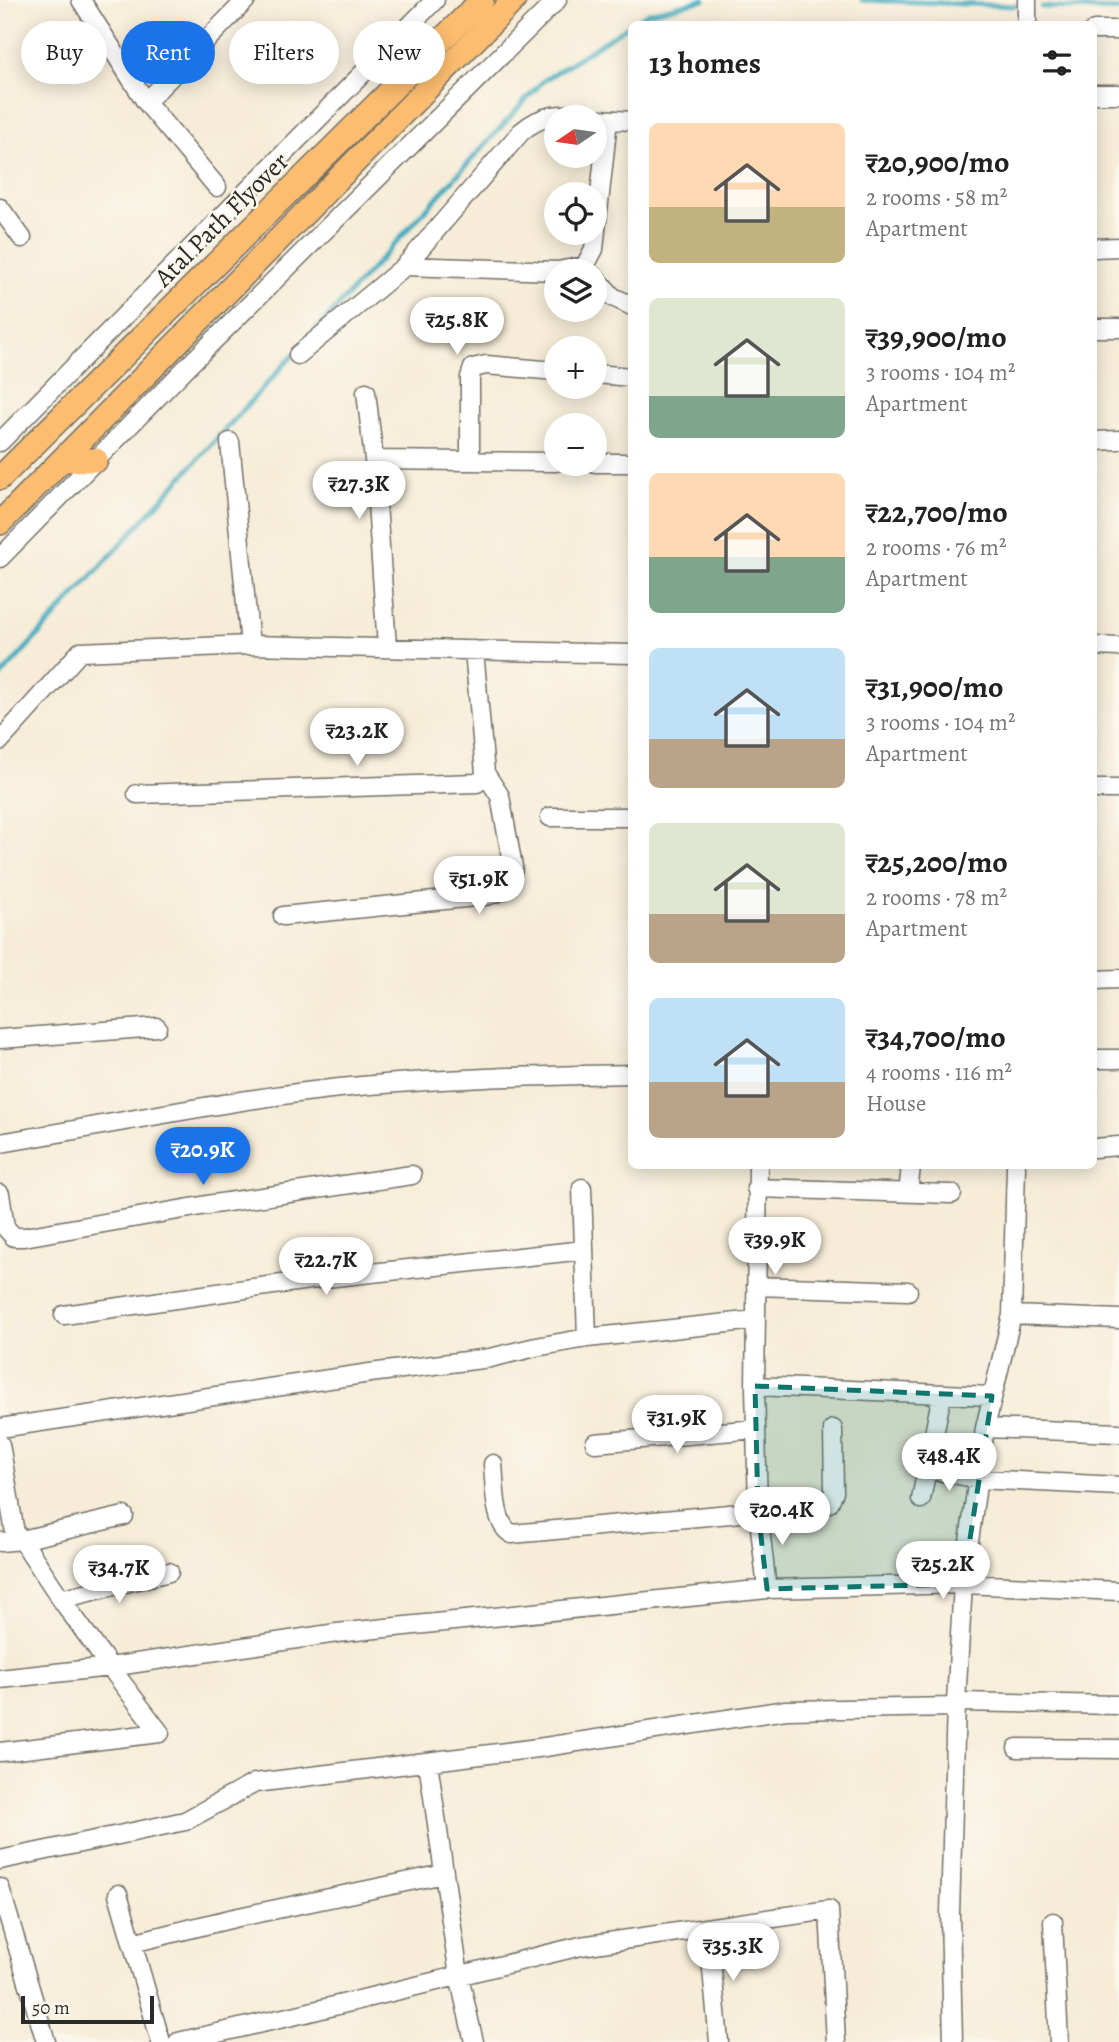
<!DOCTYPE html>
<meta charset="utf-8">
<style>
body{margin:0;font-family:Alegreya,serif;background:#f2f2f2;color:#222;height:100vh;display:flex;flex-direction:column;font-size:26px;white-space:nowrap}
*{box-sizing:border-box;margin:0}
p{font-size:23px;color:#767676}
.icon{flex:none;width:38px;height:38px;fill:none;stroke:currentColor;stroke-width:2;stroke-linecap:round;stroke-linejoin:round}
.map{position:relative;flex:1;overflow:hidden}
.details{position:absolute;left:628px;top:21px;width:469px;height:1148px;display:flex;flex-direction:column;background:#fff;border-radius:10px;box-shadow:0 4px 18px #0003}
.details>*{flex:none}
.guide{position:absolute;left:21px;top:21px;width:502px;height:63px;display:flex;gap:14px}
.needle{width:46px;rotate:257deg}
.fabs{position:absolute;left:544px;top:105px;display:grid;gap:14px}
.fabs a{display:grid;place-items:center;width:63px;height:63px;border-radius:50%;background:#fff;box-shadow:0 4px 18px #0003;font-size:35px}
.scale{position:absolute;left:21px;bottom:18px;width:133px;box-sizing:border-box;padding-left:7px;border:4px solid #2b2b2b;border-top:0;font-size:19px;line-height:24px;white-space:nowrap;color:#2b2b2b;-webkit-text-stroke:5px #fbf7ec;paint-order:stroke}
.price{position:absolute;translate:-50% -60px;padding:0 16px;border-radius:24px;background:#fff;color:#222;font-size:23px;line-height:46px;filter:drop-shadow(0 2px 4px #0008)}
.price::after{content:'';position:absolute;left:50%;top:42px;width:21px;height:16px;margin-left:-10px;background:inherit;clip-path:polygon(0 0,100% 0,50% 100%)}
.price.active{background:#1a73e8;color:#fff}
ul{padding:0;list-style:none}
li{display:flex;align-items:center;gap:21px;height:175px;padding:0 21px}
li span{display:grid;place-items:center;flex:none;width:196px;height:140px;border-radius:10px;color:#555}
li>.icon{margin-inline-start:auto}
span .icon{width:84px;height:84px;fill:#fffc;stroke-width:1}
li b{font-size:30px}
h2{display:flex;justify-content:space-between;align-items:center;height:84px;padding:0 21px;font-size:30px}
.tag{padding:0 24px;border-radius:32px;background:#fff;box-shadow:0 4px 18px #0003;font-size:24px;line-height:63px}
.tag.active{background:#1a73e8;color:#fff}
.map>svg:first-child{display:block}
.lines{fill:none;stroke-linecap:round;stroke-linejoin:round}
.stream{stroke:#40abbf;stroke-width:5}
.minor-casing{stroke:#726f67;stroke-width:21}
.major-casing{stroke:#726f67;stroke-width:26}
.minor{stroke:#fff;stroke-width:18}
.major{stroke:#fcbd6f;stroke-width:23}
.marked{fill:#0f766e;fill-opacity:0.2;stroke:#0f766e;stroke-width:5;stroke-dasharray:14 9;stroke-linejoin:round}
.labels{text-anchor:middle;stroke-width:5;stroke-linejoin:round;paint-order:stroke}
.street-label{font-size:26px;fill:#2b2b2b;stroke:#fbf7ec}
</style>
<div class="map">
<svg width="1119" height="2042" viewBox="0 0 1119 2042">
<rect width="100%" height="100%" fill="#fbf7ec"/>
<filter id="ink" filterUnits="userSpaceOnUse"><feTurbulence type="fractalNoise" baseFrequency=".0143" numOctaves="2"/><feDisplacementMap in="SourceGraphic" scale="14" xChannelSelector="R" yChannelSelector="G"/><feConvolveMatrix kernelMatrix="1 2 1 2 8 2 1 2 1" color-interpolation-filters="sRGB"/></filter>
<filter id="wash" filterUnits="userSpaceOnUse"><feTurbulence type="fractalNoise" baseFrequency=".00686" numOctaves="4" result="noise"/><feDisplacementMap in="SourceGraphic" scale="28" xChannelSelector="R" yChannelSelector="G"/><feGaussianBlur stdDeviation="1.57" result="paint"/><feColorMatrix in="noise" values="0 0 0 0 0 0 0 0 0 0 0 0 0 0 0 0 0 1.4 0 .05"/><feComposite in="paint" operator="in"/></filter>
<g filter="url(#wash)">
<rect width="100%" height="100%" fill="#f6ecd7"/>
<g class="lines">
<path class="stream" d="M 862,0 L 1015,6
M 1042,7 L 1119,10
M 317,329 L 543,81 L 648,13 L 704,0
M 0,677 L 294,354"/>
</g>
</g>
<g filter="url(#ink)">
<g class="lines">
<g class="minor-casing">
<path id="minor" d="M 81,0 L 146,102 L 217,187
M 1027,0 L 1027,24
M 1094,30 L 1119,30
M 1094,94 L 1119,94
M 146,102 L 246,0
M 598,119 L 632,121
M 0,208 L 22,238
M 1094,248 L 1119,247
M 405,266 L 557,271 L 585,266 L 594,249 L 608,120
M 595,277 L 613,297 L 632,306
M 1094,328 L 1119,328
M 298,355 L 405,266 L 521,132 C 543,113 562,113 590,117
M 595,374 L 632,377
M 366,392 L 374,460 L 387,647
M 1094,441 L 1119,440
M 0,442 L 435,0
M 230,442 L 250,645
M 374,460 L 556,462
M 470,460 L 470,377 L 473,368 L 486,365 L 556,371
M 595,463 L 632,463
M 0,558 L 186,368 L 557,0
M 1094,646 L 1119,647
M 0,741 L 80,652 L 250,645 L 632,654
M 1094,789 L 1119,789
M 137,794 L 477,783 L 484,778 L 485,773 L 474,650
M 550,817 L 632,817
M 283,916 L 485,896 C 504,892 512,887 513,867 L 500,796 L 485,773
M 1094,980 L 1119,979
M 0,1039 L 157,1027
M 1094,1059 L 1119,1059
M 0,1143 C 113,1124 226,1100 340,1088 C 437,1078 534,1076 632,1074
M 1094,1148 L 1119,1146
M 582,1188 L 587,1338
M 756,1188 L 952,1194
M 908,1193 L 911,1166
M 0,1194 L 5,1227 L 14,1237 L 24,1237 L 207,1205 L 412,1175
M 756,1286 L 908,1291
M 64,1315 L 316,1279 L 584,1250
M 1012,1315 L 1119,1319
M 755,1386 L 758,1166
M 0,1428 L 370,1373 L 490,1358 L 536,1347 L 587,1338 L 756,1320
M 985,1428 L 1119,1433
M 595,1443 L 756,1429
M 0,1444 L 16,1539
M 493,1464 C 495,1482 493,1525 512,1534 L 817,1506 L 829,1503 L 834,1492 L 833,1429
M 928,1469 L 978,1479 L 1119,1486
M 921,1499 L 942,1394
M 22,1540 L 124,1516
M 0,1542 L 22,1540 L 61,1599 L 110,1667 L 0,1679
M 767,1589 L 758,1510 L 755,1386 L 992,1396
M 61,1599 L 169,1572
M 956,1702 L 1119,1705
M 1017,1748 L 1119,1749
M 0,1752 L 160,1733 L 110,1667 L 337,1633 L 767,1589 L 963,1584 L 1119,1591
M 428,1762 L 459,1976 L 474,2042
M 0,1860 L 185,1821 L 255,1783 L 538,1748 L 786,1710 L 956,1707
M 0,1888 L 46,2042
M 118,1894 L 161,2042
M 1053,1922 L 1059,2042
M 708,1928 L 719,2042
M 132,1943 L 234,1918 L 444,1874
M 178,2042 L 297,2015 L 581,1946 L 829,1910 L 836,2042
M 953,2042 L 950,1914 L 956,1702 L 963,1584 L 985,1428 L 1012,1315 L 1016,1166"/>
</g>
<g class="major-casing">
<path id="major" d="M 62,460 L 96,460
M 0,478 L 482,0
M 0,523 L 514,0"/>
</g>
<use href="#minor" class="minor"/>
<use href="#major" class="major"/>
</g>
</g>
<path class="marked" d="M 755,1386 L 992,1396 L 963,1584 L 767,1589 L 758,1510 Z"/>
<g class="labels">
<g class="street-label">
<text transform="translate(221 219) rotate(-45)" y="9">Atal Path Flyover</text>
</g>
</g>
</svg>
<div class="fabs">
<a><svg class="needle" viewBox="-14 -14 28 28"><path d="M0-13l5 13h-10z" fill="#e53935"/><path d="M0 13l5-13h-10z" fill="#767676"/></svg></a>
<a><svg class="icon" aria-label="locate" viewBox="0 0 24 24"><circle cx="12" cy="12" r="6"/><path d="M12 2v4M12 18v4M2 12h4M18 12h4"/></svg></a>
<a><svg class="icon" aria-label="layers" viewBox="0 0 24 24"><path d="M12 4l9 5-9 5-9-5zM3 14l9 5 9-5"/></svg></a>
<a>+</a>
<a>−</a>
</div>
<div class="scale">50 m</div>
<b class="price" style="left:457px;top:357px">₹25.8K</b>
<b class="price" style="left:359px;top:521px">₹27.3K</b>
<b class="price" style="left:357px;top:768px">₹23.2K</b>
<b class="price" style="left:479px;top:916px">₹51.9K</b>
<b class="price active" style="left:203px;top:1187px">₹20.9K</b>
<b class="price" style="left:775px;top:1277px">₹39.9K</b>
<b class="price" style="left:326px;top:1297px">₹22.7K</b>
<b class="price" style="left:677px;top:1455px">₹31.9K</b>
<b class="price" style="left:949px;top:1493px">₹48.4K</b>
<b class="price" style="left:782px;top:1547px">₹20.4K</b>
<b class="price" style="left:943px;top:1601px">₹25.2K</b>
<b class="price" style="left:119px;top:1605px">₹34.7K</b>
<b class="price" style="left:733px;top:1983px">₹35.3K</b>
<div class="guide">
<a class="tag">Buy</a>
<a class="tag active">Rent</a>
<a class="tag">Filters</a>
<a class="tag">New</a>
</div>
<section class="details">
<h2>13 homes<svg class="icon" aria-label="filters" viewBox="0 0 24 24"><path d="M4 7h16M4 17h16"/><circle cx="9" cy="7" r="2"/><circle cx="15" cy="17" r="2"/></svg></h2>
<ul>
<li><span style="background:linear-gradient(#ffd9b3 60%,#c2b280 0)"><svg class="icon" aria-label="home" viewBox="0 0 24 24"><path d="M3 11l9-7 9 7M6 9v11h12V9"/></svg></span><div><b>₹20,900/mo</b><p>2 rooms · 58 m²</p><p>Apartment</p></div></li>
<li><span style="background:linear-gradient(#dfe7d0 70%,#7fa58c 0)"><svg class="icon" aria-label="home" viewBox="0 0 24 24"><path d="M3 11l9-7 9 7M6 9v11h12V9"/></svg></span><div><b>₹39,900/mo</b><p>3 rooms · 104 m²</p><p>Apartment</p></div></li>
<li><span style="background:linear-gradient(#ffd9b3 60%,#7fa58c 0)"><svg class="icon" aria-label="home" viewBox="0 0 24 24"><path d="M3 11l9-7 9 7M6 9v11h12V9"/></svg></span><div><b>₹22,700/mo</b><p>2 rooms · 76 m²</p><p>Apartment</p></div></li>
<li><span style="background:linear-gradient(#bfe0f5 65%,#b9a48a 0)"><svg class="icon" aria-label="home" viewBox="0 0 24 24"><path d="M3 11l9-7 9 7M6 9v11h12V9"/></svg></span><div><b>₹31,900/mo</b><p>3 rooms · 104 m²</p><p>Apartment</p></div></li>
<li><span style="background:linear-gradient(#dfe7d0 65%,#b9a48a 0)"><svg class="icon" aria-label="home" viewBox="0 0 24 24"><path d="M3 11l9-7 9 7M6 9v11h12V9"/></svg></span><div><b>₹25,200/mo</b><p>2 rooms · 78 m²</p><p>Apartment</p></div></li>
<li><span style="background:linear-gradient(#bfe0f5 60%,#b9a48a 0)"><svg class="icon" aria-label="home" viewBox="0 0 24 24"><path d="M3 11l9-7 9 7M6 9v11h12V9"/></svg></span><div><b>₹34,700/mo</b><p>4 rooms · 116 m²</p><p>House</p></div></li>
</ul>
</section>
</div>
